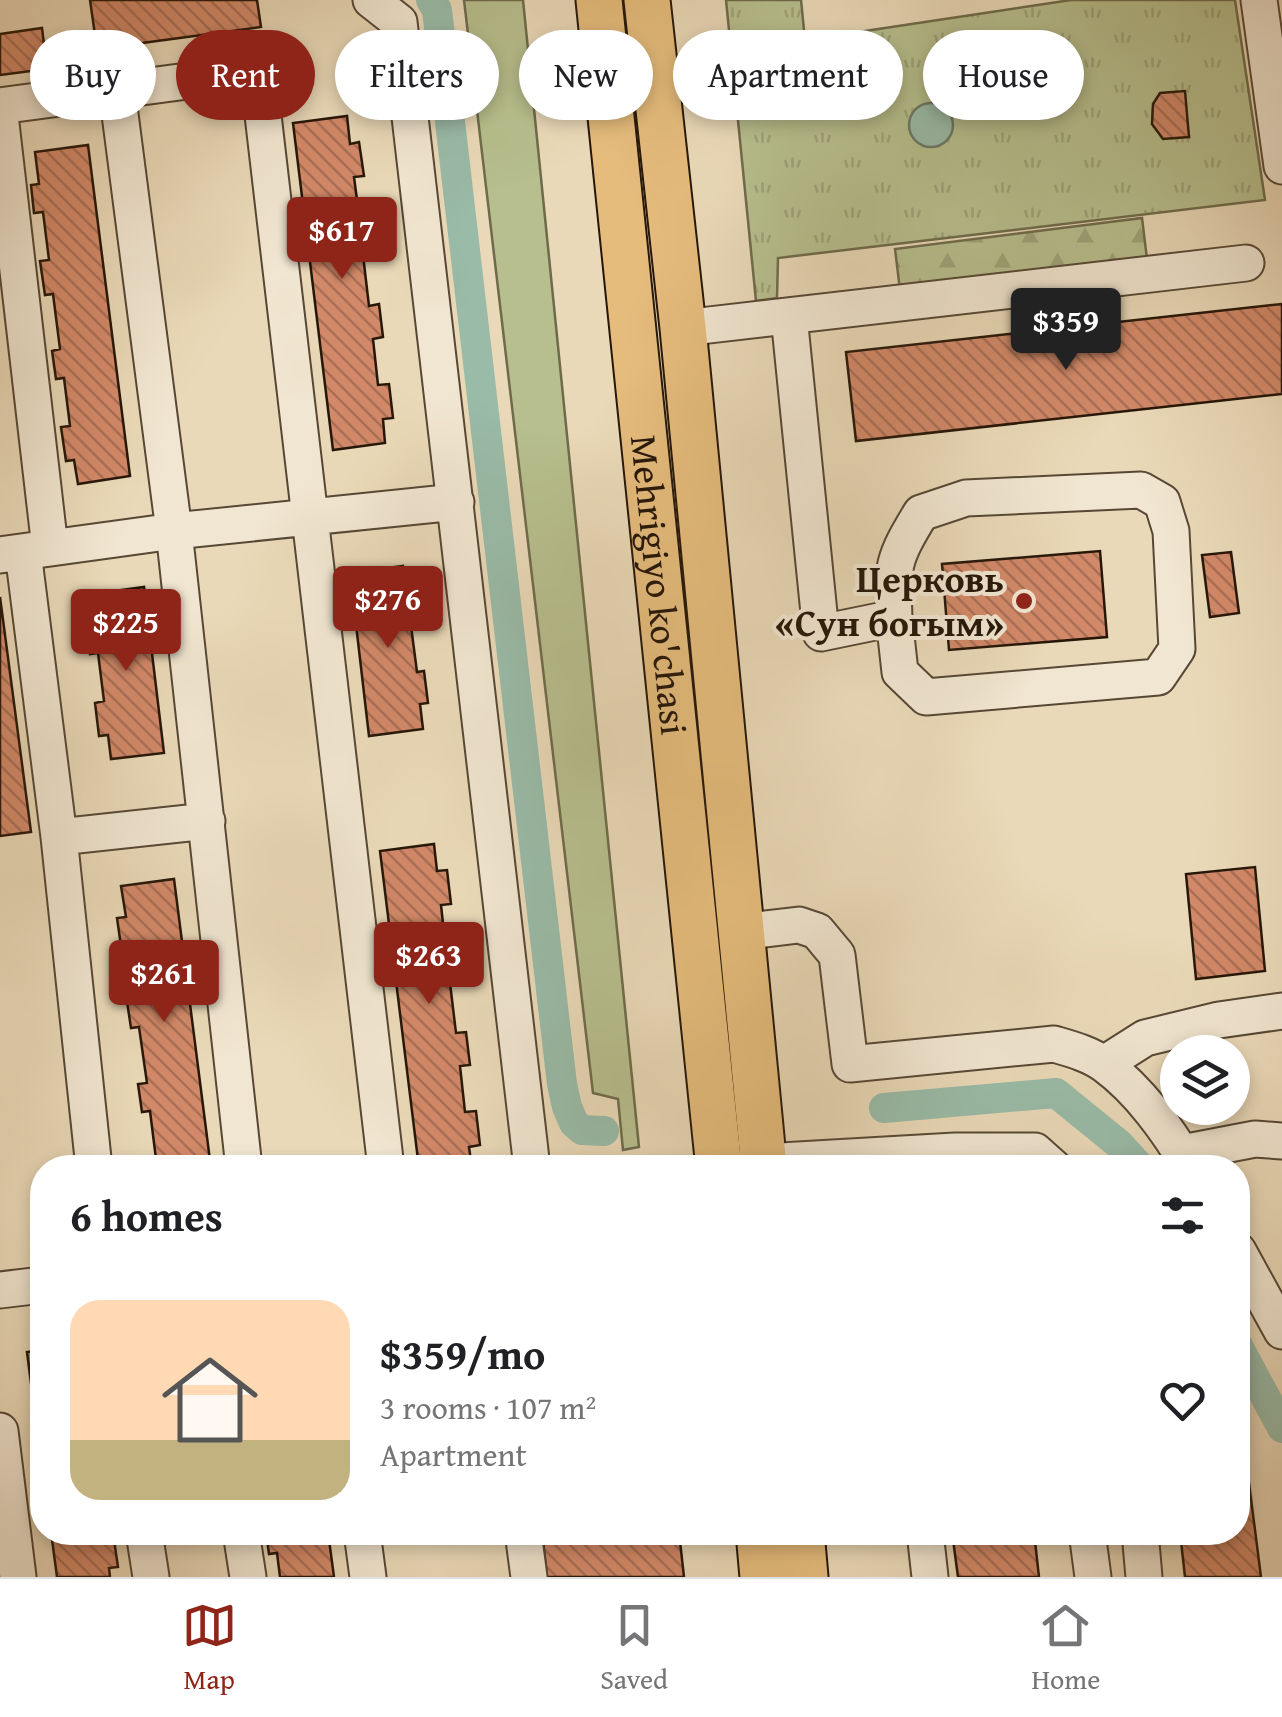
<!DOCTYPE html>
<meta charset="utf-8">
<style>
body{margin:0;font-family:"Gentium Book Plus",serif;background:#f6f6f6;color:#202124;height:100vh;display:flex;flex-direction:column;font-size:38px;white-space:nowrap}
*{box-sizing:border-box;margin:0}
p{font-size:32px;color:#757577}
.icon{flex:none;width:55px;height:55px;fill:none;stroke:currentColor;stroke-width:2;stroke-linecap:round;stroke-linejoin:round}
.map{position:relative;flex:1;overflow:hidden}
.side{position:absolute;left:30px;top:1155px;width:1220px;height:390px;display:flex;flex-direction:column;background:#fff;border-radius:40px;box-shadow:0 5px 15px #0003}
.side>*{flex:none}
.top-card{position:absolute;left:30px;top:30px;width:1222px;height:90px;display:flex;gap:20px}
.buttons{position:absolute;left:1160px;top:1035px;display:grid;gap:20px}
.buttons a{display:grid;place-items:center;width:90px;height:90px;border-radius:50%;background:#fff;box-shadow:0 5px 15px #0003;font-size:50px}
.price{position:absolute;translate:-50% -85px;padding:0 22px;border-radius:10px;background:#8f2418;color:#fff;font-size:32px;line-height:65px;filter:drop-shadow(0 2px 5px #0008)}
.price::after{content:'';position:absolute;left:50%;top:60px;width:30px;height:22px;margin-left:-15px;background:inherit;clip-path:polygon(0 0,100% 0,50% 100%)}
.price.active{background:#222;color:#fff}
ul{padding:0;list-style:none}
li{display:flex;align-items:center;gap:30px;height:250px;padding:0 40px}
li span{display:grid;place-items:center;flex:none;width:280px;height:200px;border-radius:30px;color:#555}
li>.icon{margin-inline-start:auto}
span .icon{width:120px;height:120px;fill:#fffc;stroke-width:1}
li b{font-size:42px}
h2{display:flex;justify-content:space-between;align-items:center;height:120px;padding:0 40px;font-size:42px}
.chip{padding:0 35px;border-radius:45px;background:#fff;box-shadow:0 5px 15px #0003;font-size:35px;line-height:90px}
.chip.active{background:#8f2418;color:#fff}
.tab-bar{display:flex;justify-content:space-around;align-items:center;height:140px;border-top:2px solid #e0e0e0;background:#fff;font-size:28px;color:#757577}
.tab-bar a{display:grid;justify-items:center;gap:5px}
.tab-bar .active{color:#8f2418}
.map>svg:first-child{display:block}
.grass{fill:#b7bf8e;stroke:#6e6b4c;stroke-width:2.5}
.forest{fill:url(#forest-firs);stroke:#6e6b4c;stroke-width:2.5}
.park{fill:url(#park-tufts);stroke:#6e6b4c;stroke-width:2.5}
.water{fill:#99bba8;stroke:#6b7968;stroke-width:2.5}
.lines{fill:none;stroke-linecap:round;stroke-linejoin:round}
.canal{stroke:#99bba8;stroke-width:30}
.building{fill:url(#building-back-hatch);stroke:#261709;stroke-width:2.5}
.minor-casing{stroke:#574835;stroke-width:39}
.major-casing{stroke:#261709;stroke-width:49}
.minor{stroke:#f1e6d1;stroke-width:35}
.major{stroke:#e5bc7c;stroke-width:45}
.poi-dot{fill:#8f2418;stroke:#f1e6d1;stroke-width:4}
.labels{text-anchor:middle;stroke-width:8;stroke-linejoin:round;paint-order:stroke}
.poi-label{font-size:38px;font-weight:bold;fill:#261709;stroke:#f1e6d1;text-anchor:end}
.street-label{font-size:38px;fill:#261709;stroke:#f1e6d1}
</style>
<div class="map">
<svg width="1282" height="1577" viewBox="0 0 1282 1577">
<defs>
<pattern id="forest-firs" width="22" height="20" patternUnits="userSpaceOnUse" patternTransform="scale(2.5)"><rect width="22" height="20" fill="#b7bf8e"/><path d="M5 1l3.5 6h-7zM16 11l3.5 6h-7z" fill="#9da379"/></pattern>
<pattern id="park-tufts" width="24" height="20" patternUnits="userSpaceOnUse" patternTransform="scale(2.5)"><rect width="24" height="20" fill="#b7bf8e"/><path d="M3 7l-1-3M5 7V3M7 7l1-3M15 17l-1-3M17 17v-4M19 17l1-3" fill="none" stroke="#9da379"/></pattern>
<pattern id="building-back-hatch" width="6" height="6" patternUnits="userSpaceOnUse" patternTransform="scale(2.5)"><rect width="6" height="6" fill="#d28969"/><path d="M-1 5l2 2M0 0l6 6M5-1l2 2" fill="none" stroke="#aa6f55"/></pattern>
</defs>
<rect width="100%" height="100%" fill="#ead9b8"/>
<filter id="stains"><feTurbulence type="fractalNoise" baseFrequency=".002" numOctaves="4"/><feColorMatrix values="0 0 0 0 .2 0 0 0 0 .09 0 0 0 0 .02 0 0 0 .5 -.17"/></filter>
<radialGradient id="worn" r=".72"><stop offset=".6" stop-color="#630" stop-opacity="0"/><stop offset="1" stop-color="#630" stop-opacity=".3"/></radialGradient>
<path class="grass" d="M 464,0 L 523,0 L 639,1147 L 623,1150 L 618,1099 L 593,1093 Z"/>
<path class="forest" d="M 1142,218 L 1147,259 L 900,290 L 895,249 Z"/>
<path class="park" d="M 726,0 L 801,0 L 805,40 L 1071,0 L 1235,0 L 1265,200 L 778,258 L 777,298 L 756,301 Z"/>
<path class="water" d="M909 125a22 22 0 1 1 44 0a22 22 0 1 1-44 0Z"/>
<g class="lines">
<path class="canal" d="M 431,0 L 437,10 L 562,1084 L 567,1107 L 574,1123 L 582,1130 L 604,1131
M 884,1108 L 1056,1093 L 1120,1145 L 1141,1168
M 1238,1346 L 1282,1428"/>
</g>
<path class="building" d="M 90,0 L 257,0 L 261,27 L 97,49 Z
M 42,28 L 47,69 L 0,75 L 0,34 Z
M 1185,91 L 1189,137 L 1163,139 L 1152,124 L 1153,104 L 1160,93 Z
M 347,116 L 350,144 L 359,142 L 364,176 L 354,177 L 360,223 L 369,222 L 373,254 L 363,255 L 369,306 L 379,304 L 383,337 L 373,339 L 378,385 L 389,384 L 393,418 L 383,419 L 385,443 L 333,450 L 293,123 Z
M 88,145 L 130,476 L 78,484 L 74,460 L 66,461 L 61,427 L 70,426 L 64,378 L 56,379 L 52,351 L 60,349 L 53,294 L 45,295 L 40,261 L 49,260 L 43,212 L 34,213 L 31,185 L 39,184 L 35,152 Z
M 1282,304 L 1282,394 L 856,441 L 846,352 Z
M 1100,551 L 1107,637 L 949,650 L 942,564 Z
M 1231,552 L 1239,613 L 1210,617 L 1202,555 Z
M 403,566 L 407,594 L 415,593 L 419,625 L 411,626 L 417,672 L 424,671 L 428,703 L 420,704 L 423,729 L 369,736 L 350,573 Z
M 144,587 L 164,753 L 111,759 L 108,735 L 99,736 L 95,703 L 104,701 L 98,653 L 90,654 L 87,626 L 95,625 L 92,594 Z
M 0,597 L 31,832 L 0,836 Z
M 434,844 L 437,871 L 447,870 L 451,904 L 441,905 L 446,951 L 456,949 L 460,981 L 450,983 L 456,1033 L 466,1032 L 470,1065 L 460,1066 L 465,1112 L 476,1111 L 480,1145 L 469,1147 L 472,1168 L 419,1168 L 380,851 Z
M 1255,867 L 1265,971 L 1196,979 L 1186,874 Z
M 174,879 L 211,1168 L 148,1168 L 148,1160 L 156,1159 L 150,1111 L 142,1112 L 138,1084 L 147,1083 L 139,1027 L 131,1028 L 126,995 L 135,993 L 129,945 L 121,946 L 117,918 L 126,917 L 121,886 Z
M 42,1350 L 42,1469 L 27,1352 Z
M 1249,1483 L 1261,1577 L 1185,1577 L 1180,1532 L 1238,1532 L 1238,1484 Z
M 51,1532 L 113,1533 L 118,1567 L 109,1568 L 110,1577 L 57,1577 Z
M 266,1532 L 328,1532 L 334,1577 L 280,1577 L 277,1553 L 269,1554 Z
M 542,1532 L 679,1532 L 684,1577 L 547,1577 Z
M 952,1532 L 1034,1532 L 1039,1577 L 958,1577 Z"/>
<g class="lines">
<g class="minor-casing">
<path id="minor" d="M 371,0 L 399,22 L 532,1168
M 1259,0 L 1282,166
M 117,91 L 174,531 L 244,1168
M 0,106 L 232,75 L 261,98 L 386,1168
M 0,115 L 50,548
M 789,316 L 821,633 L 894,618 C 892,565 893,559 921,513 L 966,498 L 1141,490 L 1162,502 L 1171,531 L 1177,649 L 1158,677 L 926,697 L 900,672 L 894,618
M 683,328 L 1246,263
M 23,552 L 59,837 L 94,1168
M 0,555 L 174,531 L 456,502
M 59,837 L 207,821
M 741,932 L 799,925 L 817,931 L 837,955 L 850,1064 L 1054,1044 C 1071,1049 1090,1054 1105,1065 C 1139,1090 1169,1131 1190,1168
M 1104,1064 L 1145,1038 L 1219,1020 L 1282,1011
M 1182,1153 L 1255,1139 L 1282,1141
M 763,1162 L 955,1151 L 1035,1151 L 1054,1168
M 1238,1251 L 1282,1331
M 0,1290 L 42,1285
M 0,1431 L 18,1577
M 144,1532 L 151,1577
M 241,1532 L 248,1577
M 362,1532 L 368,1577
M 523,1532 L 529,1577
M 925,1532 L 930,1577
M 1087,1532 L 1093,1577
M 1140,1532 L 1144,1577"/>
</g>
<g class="major-casing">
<g id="major">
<path id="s1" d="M 599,0 L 719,1168"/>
<path d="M 647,0 L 683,328 L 764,1168"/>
<path d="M 759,1532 L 763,1577"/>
<path d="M 801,1532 L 805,1577"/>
</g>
</g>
<use href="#minor" class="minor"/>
<use href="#major" class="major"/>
</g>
<circle class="poi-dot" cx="1024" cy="601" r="10"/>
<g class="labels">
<g class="poi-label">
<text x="1004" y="592">Церковь<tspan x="1004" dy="44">«Сун богым»</tspan></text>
</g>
<g class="street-label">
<text dy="13" stroke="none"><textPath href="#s1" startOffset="588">Mehrigiyo ko'chasi</textPath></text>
</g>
</g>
<rect width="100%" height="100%" filter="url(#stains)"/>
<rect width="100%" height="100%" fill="url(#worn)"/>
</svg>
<div class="buttons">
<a><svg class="icon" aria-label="layers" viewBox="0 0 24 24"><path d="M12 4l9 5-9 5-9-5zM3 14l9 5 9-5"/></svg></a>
</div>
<b class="price" style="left:342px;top:282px">$617</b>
<b class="price active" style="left:1066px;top:373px">$359</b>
<b class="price" style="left:388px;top:651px">$276</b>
<b class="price" style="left:126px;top:674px">$225</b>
<b class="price" style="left:429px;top:1007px">$263</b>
<b class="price" style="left:164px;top:1025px">$261</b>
<div class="top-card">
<a class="chip">Buy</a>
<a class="chip active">Rent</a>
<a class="chip">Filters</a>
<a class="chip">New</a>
<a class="chip">Apartment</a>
<a class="chip">House</a>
</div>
<section class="side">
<h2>6 homes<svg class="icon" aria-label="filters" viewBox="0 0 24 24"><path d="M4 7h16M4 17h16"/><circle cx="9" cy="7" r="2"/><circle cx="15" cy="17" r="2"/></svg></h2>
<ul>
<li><span style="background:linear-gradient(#ffd9b3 70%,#c2b280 0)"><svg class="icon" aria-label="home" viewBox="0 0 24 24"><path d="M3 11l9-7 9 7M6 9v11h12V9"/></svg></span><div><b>$359/mo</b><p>3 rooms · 107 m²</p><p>Apartment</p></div><svg class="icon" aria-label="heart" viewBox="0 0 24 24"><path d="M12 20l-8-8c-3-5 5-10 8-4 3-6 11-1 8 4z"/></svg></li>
</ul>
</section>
</div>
<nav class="tab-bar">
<a class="active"><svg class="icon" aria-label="map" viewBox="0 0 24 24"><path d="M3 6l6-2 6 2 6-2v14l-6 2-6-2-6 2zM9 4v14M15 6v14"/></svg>Map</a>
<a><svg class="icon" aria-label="saved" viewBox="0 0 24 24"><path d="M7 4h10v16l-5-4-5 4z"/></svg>Saved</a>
<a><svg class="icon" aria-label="home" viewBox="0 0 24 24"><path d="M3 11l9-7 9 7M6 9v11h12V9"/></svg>Home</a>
</nav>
